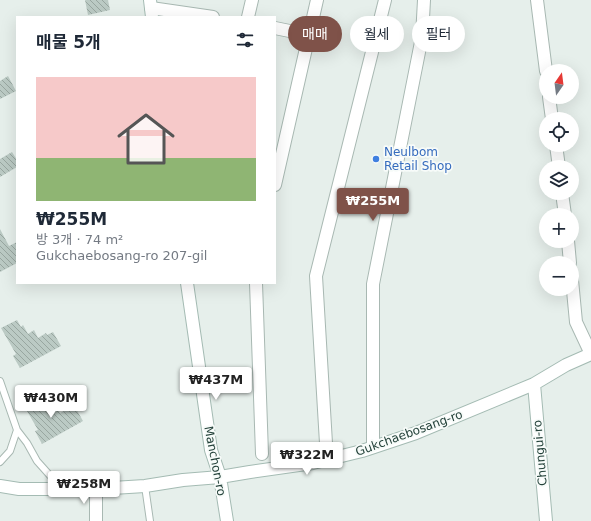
<!DOCTYPE html>
<html lang="ko">
<meta charset="utf-8">
<style>
body{margin:0;font-family:"DejaVu Sans","Noto Sans KR",sans-serif;background:#f6f6f7;color:#1f2937;height:100vh;display:flex;flex-direction:column;font-size:15px;white-space:nowrap}
*{box-sizing:border-box;margin:0}
p{font-size:13px;color:#747a83}
.icon{flex:none;width:22px;height:22px;fill:none;stroke:currentColor;stroke-width:2;stroke-linecap:round;stroke-linejoin:round}
.map{position:relative;flex:1;overflow:hidden}
.drawer{position:absolute;left:16px;top:16px;width:260px;height:268px;display:flex;flex-direction:column;background:#fff;border-radius:0px;box-shadow:0 4px 16px #0002}
.drawer>*{flex:none}
.hud{position:absolute;left:288px;top:16px;width:243px;height:36px;display:flex;gap:8px}
.needle{width:26px;rotate:14deg}
.controls{position:absolute;left:539px;top:64px;display:grid;gap:8px}
.controls a{display:grid;place-items:center;width:40px;height:40px;border-radius:50%;background:#fff;box-shadow:0 4px 16px #0002;font-size:20px}
.price{position:absolute;translate:-50% -34px;padding:0 9px;border-radius:4px;background:#fff;color:#222;font-size:13px;line-height:26px;filter:drop-shadow(0 1px 2px #0008)}
.price::after{content:'';position:absolute;left:50%;top:24px;width:12px;height:9px;margin-left:-6px;background:inherit;clip-path:polygon(0 0,100% 0,50% 100%)}
.price.on{background:#7f5249;color:#fff}
ul{padding:0;list-style:none}
li{display:grid;align-content:center;gap:8px;height:212px;padding:0 20px}
li+li{border-top:1px solid #e0e1e3}
li span{display:grid;place-items:center;height:124px;border-radius:0px;color:#555}
li>.icon{margin-inline-start:auto}
span .icon{width:72px;height:72px;fill:#fffc;stroke-width:1}
li b{font-size:17px}
h2{display:flex;justify-content:space-between;align-items:center;height:48px;padding:0 20px;font-size:17px}
.tag{padding:0 14px;border-radius:18px;background:#fff;box-shadow:0 4px 16px #0002;font-size:14px;line-height:36px}
.tag.on{background:#7f5249;color:#fff}
.map>svg:first-child{display:block}
.building{fill:url(#building-back-hatch)}
.lines{fill:none;stroke-linecap:round;stroke-linejoin:round}
.lane-casing{stroke:#a8b8b2;stroke-width:8}
.street-casing{stroke:#a8b8b2;stroke-width:14}
.secondary-casing{stroke:#a4bbb3;stroke-width:14}
.lane{stroke:#fff;stroke-width:6}
.street{stroke:#fff;stroke-width:12}
.secondary{stroke:#fff;stroke-width:12}
.shop-dot{fill:#3f7fe0;stroke:#f7fbf9;stroke-width:1.5}
.labels{text-anchor:middle;stroke-width:3.5;stroke-linejoin:round;paint-order:stroke}
.shop-label{font-size:12px;fill:#366cbe;stroke:#f7fbf9;text-anchor:start}
.street-label{font-size:12px;fill:#24423a;stroke:#f7fbf9}
</style>
<div class="map">
<svg width="591" height="521" viewBox="0 0 591 521">
<defs>
<pattern id="building-back-hatch" width="6" height="6" patternUnits="userSpaceOnUse"><rect width="6" height="6" fill="#bbcac4"/><path d="M-1 5l2 2M0 0l6 6M5-1l2 2" fill="none" stroke="#98a6a0"/></pattern>
</defs>
<rect width="100%" height="100%" fill="#e6efeb"/>
<path class="building" d="M 85,0 L 108,0 L 110,10 L 88,15 Z
M 8,76 L 16,91 L 0,99 L 0,81 Z
M 12,152 L 17,160 L 17,167 L 0,177 L 0,159 Z
M 0,229 L 9,246 L 17,242 L 17,263 L 0,272 Z
M 17,320 L 21,327 L 23,325 L 28,334 L 34,330 L 38,338 L 46,333 L 47,335 L 53,332 L 61,346 L 20,368 L 13,356 L 16,354 L 1,328 Z
M 39,395 L 43,402 L 45,401 L 50,409 L 56,406 L 60,413 L 68,409 L 69,411 L 75,407 L 83,421 L 42,444 L 35,431 L 38,430 L 23,404 Z"/>
<g class="lines">
<g class="lane-casing">
<path id="lane" d="M 0,381 L 17,430 L 27,443 L 37,461 L 62,489
M 0,462 L 10,451 L 17,430
M 145,486 L 150,521"/>
</g>
<g class="street-casing">
<path id="street" d="M 537,0 L 546,71
M 151,8 L 213,17
M 248,17 L 252,0
M 275,28 L 309,35
M 549,97 L 552,119
M 556,145 L 559,167
M 275,185 L 317,0
M 562,193 L 565,215
M 568,241 L 570,263
M 572,280 L 576,322 L 591,354
M 256,283 L 262,454
M 373,447 L 373,284 L 422,37 L 424,0
M 327,460 L 316,276 L 385,0
M 96,521 L 96,489"/>
</g>
<g class="secondary-casing">
<path id="secondary" d="M 150,0 L 152,17
M 187,283 L 211,450 L 220,477 L 227,521
M 534,384 L 546,521
M 0,486 L 19,489 L 96,489 L 145,486 L 183,480 L 220,477 L 250,472 L 313,463 L 362,451 L 416,433 L 534,384 L 566,365 L 591,354"/>
</g>
<use href="#lane" class="lane"/>
<use href="#street" class="street"/>
<use href="#secondary" class="secondary"/>
</g>
<circle class="shop-dot" cx="376" cy="159" r="4"/>
<g class="labels">
<g class="shop-label">
<text x="384" y="156">Neulbom<tspan x="384" dy="14">Retail Shop</tspan></text>
</g>
<g class="street-label">
<text transform="translate(409 433) rotate(-20)" y="4">Gukchaebosang-ro</text>
<text transform="translate(540 453) rotate(-95)" y="4">Chungui-ro</text>
<text transform="translate(215 461) rotate(79)" y="4">Manchon-ro</text>
</g>
</g>
</svg>
<div class="controls">
<a><svg class="needle" viewBox="-14 -14 28 28"><path d="M0-13l5 13h-10z" fill="#e53935"/><path d="M0 13l5-13h-10z" fill="#747a83"/></svg></a>
<a><svg class="icon" aria-label="locate" viewBox="0 0 24 24"><circle cx="12" cy="12" r="6"/><path d="M12 2v4M12 18v4M2 12h4M18 12h4"/></svg></a>
<a><svg class="icon" aria-label="layers" viewBox="0 0 24 24"><path d="M12 4l9 5-9 5-9-5zM3 14l9 5 9-5"/></svg></a>
<a>+</a>
<a>−</a>
</div>
<b class="price on" style="left:373px;top:222px">₩255M</b>
<b class="price" style="left:216px;top:401px">₩437M</b>
<b class="price" style="left:51px;top:419px">₩430M</b>
<b class="price" style="left:307px;top:476px">₩322M</b>
<b class="price" style="left:84px;top:505px">₩258M</b>
<div class="hud">
<a class="tag on">매매</a>
<a class="tag">월세</a>
<a class="tag">필터</a>
</div>
<section class="drawer">
<h2>매물 5개<svg class="icon" aria-label="filters" viewBox="0 0 24 24"><path d="M4 7h16M4 17h16"/><circle cx="9" cy="7" r="2"/><circle cx="15" cy="17" r="2"/></svg></h2>
<ul>
<li><span style="background:linear-gradient(#f6c9c9 65%,#8fb573 0)"><svg class="icon" aria-label="home" viewBox="0 0 24 24"><path d="M3 11l9-7 9 7M6 9v11h12V9"/></svg></span><div><b>₩255M</b><p>방 3개 · 74 m²</p><p>Gukchaebosang-ro 207-gil</p></div></li>
</ul>
</section>
</div>
